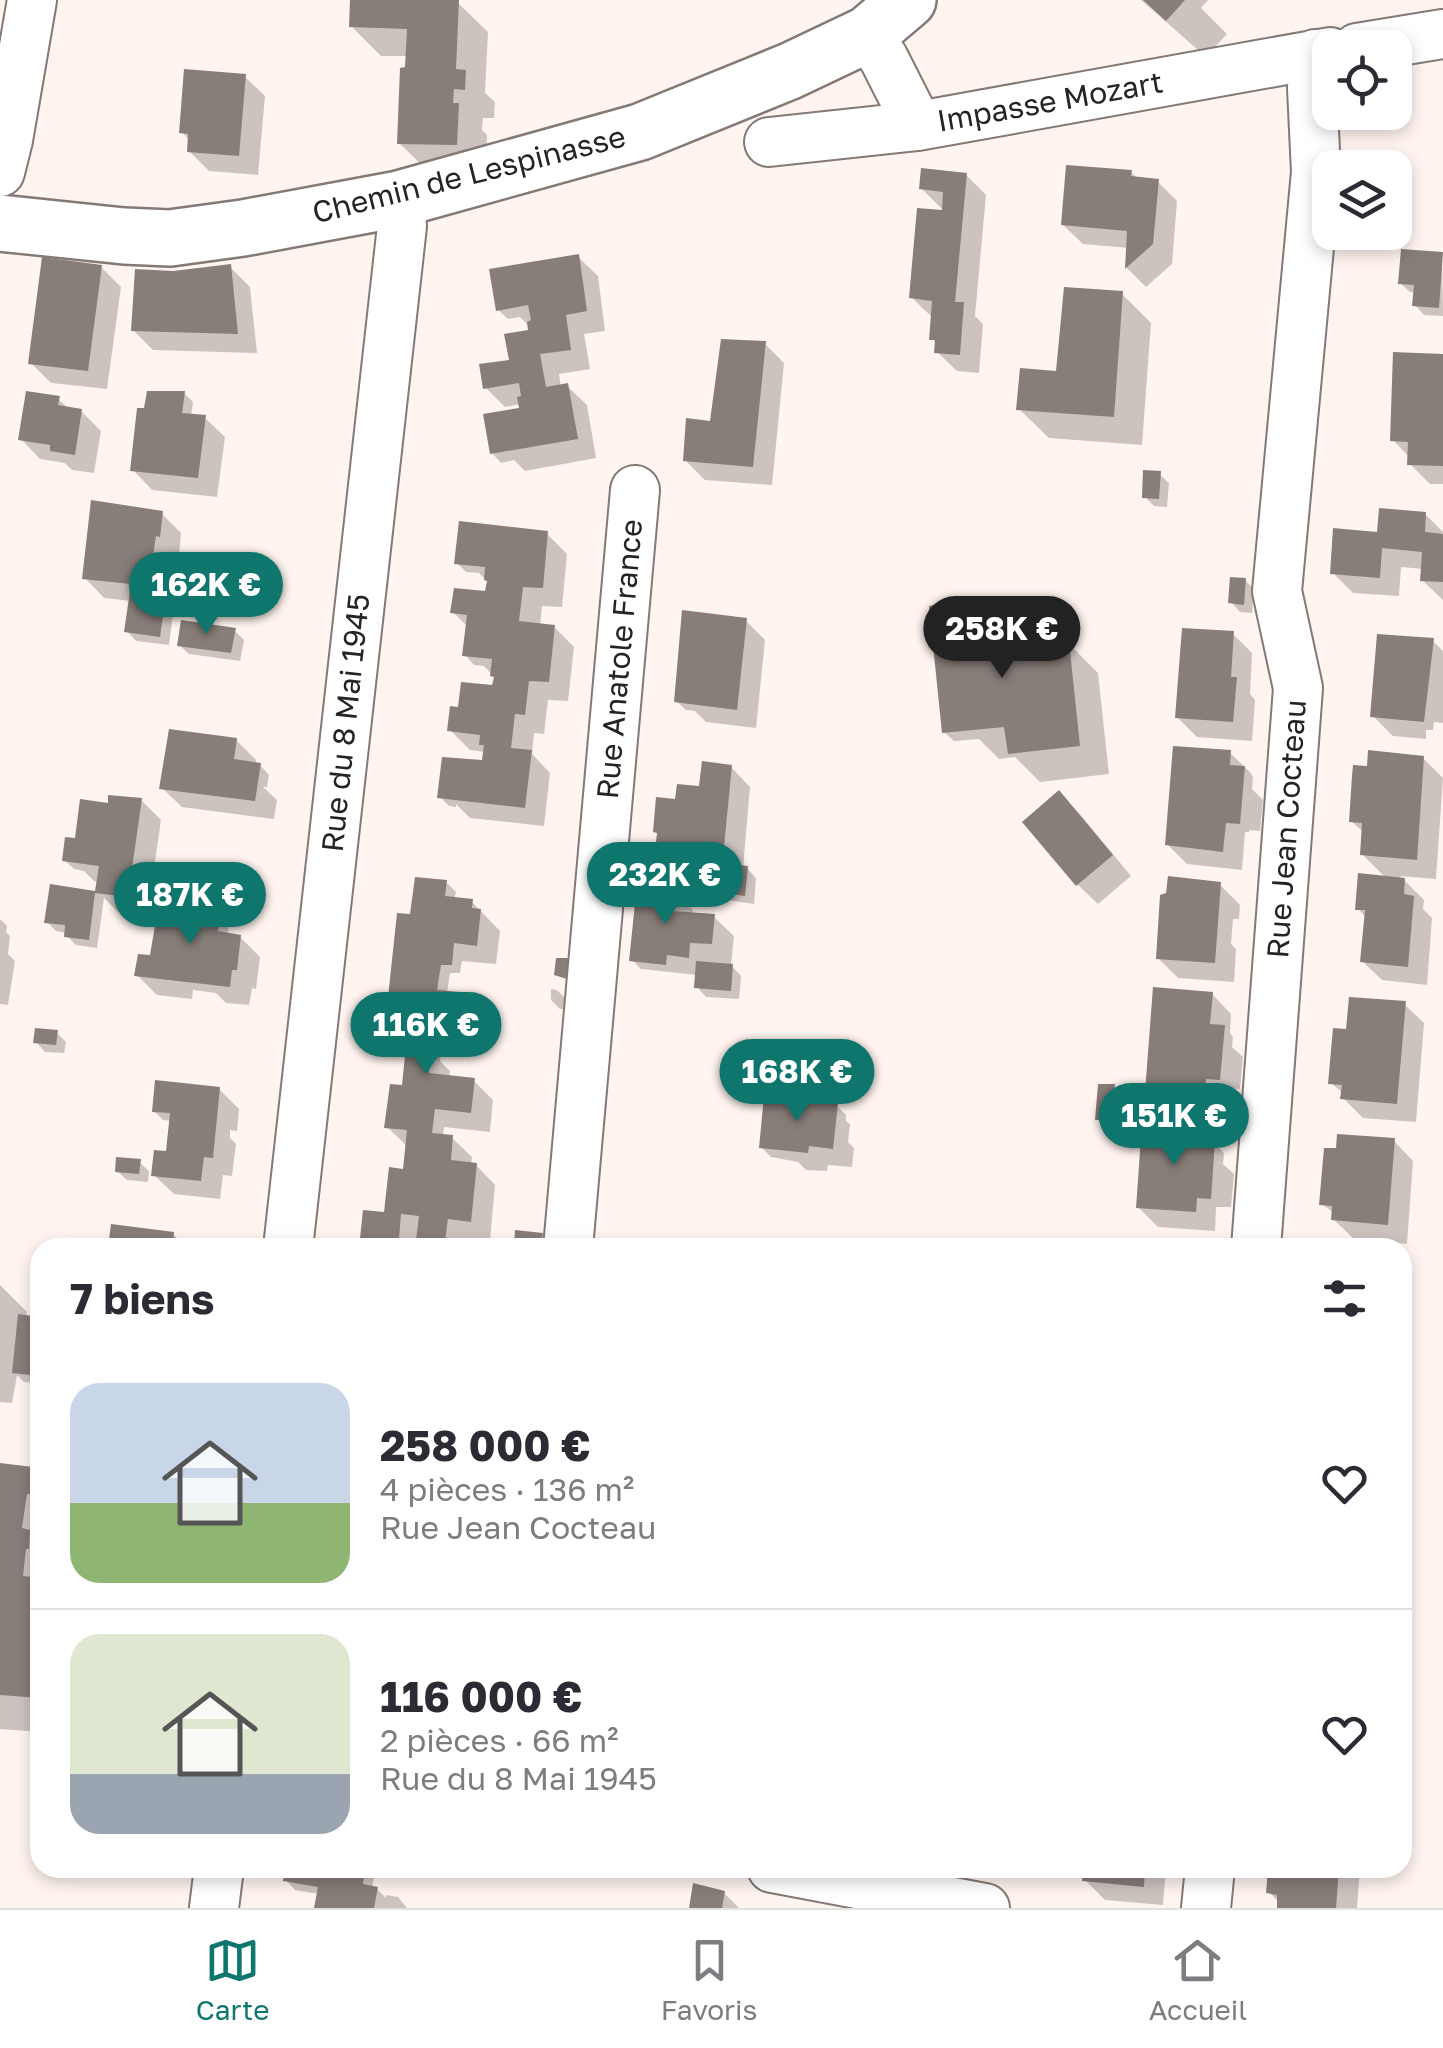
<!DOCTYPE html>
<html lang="fr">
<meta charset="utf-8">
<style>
body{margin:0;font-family:"Golos Text",sans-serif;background:#f7f7f7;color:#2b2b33;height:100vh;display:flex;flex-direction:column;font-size:38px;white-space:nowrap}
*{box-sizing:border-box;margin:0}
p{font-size:32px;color:#7c7c81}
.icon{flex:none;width:55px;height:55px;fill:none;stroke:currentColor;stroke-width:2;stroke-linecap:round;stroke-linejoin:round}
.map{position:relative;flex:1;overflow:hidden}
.side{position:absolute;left:30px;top:1238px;width:1382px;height:640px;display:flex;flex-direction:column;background:#fff;border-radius:30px;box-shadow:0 5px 15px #0003}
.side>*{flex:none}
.controls{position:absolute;left:1312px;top:30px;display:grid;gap:20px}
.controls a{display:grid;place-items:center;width:100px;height:100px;border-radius:20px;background:#fff;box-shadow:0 5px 15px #0003;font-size:50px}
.price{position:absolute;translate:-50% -85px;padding:0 22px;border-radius:35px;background:#0f766e;color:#fff;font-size:32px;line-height:65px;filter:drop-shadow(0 2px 5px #0008)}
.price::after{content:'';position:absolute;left:50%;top:60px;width:30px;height:22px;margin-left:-15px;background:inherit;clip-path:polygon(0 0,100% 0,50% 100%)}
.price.on{background:#222;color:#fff}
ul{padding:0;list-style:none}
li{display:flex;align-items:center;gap:30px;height:250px;padding:0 40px}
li+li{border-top:2px solid #e1e1e2}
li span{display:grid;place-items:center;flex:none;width:280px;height:200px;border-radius:30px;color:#555}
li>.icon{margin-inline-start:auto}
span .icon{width:120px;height:120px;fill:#fffc;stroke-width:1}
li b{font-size:42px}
h2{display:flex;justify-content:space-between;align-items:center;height:120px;padding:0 40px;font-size:42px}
.menu{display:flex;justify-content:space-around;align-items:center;height:140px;border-top:2px solid #e1e1e2;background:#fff;font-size:28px;color:#7c7c81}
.menu a{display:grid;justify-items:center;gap:5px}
.menu .on{color:#0f766e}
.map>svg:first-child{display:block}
.shadow{fill:#0003}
.building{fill:#877d79;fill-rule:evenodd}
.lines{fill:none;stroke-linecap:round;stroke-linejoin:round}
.street-casing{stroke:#837975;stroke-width:52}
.secondary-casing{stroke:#837975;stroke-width:60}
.street{stroke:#fff;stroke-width:48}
.secondary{stroke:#fff;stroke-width:55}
.labels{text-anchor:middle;stroke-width:9;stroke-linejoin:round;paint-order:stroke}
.street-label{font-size:30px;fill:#272322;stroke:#fff}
</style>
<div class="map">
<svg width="1443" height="1908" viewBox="0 0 1443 1908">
<rect width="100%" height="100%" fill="#fff4ef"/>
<path class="shadow" d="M 352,0 L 458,3 L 488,32 L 485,93 L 495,102 L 494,118 L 483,118 L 482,130 L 487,135 L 486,174 L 429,172 L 399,143 L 408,56 L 381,56 L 351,26 Z
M 1141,0 L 1208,0 L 1201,8 L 1227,34 L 1206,57 Z
M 245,77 L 265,96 L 258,175 L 209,171 L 189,151 L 190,141 L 182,132 Z
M 1131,172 L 1138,179 L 1157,181 L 1177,201 L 1172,264 L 1146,287 L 1127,268 L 1129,248 L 1083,244 L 1063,225 Z
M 966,175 L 986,195 L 975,316 L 983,324 L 979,373 L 957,371 L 937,352 L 937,344 L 932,339 L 932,317 L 912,298 L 946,213 L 921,188 Z
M 1442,254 L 1443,316 L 1424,315 L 1415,305 L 1416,293 L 1410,292 L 1400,283 Z
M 578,257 L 598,276 L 605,331 L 584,334 L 590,369 L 559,374 L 561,387 L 567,386 L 587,405 L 596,458 L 525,471 L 514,460 L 501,463 L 492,453 L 521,410 L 521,404 L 505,407 L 485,387 L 512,362 L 530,332 L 530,327 L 520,317 L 508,319 L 498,310 Z
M 101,267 L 121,287 L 107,389 L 51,383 L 31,363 Z
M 230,267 L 250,287 L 257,353 L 153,350 L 133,330 L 173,273 Z
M 1122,294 L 1151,323 L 1142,445 L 1049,438 L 1019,409 L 1059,374 Z
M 764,343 L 784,363 L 772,485 L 705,480 L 685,460 L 713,424 Z
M 1443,356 L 1443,484 L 1430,484 L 1410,464 L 1410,458 L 1393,440 Z
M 184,393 L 193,402 L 191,416 L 205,418 L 225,437 L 217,497 L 152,490 L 133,470 Z
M 58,399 L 69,409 L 81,411 L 101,431 L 94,473 L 72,470 L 65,463 L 40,459 L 21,439 Z
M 1159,474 L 1169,483 L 1167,507 L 1154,506 L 1145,497 Z
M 162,514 L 181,533 L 179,555 L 168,553 L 166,567 L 188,587 L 186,607 L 174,606 L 169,645 L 136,641 L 127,631 L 131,601 L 104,598 L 85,578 Z
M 1425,514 L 1443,532 L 1443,600 L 1422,580 L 1423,569 L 1401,567 L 1399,596 L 1353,593 L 1333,573 L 1380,534 Z
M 547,534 L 567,554 L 562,607 L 542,606 L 540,626 L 554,627 L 574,647 L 568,701 L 548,700 L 544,734 L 534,733 L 532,754 L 550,773 L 544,826 L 470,818 L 456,804 L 456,807 L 449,806 L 440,797 L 484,763 L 485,752 L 470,750 L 450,730 L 460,710 L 494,687 L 496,679 L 484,666 L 474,665 L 465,655 L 468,627 L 453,612 L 487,594 L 488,582 L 479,573 L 466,572 L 457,563 Z
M 1245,580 L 1254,589 L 1252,613 L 1240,612 L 1231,602 Z
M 992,602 L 1022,632 L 1023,648 L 1068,643 L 1098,673 L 1109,774 L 1040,782 L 1015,757 L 999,759 L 979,739 L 954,741 L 944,732 Z
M 745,620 L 765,640 L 756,728 L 706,722 L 695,711 L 686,710 L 676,701 Z
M 234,630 L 244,640 L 240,661 L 189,654 L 179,645 Z
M 1232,633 L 1252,653 L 1250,694 L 1255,700 L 1252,741 L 1197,737 L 1177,717 Z
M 1433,641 L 1443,651 L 1443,723 L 1434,722 L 1433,730 L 1426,730 L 1426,739 L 1393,736 L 1373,716 Z
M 236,740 L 256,760 L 255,765 L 260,765 L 269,775 L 267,787 L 263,787 L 277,800 L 274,819 L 182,807 L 162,788 Z
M 1230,753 L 1250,772 L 1253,777 L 1252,789 L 1263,800 L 1260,831 L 1249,830 L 1249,832 L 1245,832 L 1242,870 L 1187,864 L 1167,844 Z
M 1423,758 L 1443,778 L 1436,879 L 1400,876 L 1424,900 L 1423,909 L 1432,918 L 1427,985 L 1382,980 L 1362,961 L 1367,918 L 1358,909 L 1386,878 L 1362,854 L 1364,830 L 1361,830 L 1351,821 L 1365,769 Z
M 731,767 L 750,787 L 743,868 L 747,868 L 756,878 L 754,904 L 727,900 L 717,891 L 718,879 L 714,875 L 707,875 L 706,882 L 690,881 L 680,871 L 665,869 L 656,860 L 659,836 L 655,831 L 674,801 L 701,789 Z
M 1059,794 L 1079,813 L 1131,876 L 1098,904 L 1078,885 L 1026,822 Z
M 141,800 L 161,820 L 147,916 L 118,912 L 104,898 L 97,948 L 76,945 L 67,936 L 67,933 L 56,931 L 47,922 L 52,887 L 98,893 L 99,882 L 94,881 L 84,871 L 74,869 L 64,860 L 77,841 L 110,806 Z
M 446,882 L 456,892 L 454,900 L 472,902 L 500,931 L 496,964 L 462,961 L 460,973 L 450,973 L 447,993 L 471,995 L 491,1015 L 488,1048 L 441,1043 L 440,1061 L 450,1071 L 449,1078 L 473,1080 L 493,1100 L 490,1132 L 444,1127 L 443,1137 L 452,1138 L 472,1157 L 471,1165 L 476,1165 L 495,1185 L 490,1240 L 467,1238 L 466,1248 L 361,1248 L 386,1215 L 405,1172 L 408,1147 L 387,1127 L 404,1090 L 408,1053 L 399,1044 L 402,1015 L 390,1006 L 412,917 Z
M 1220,885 L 1240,905 L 1239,919 L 1233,919 L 1231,944 L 1236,949 L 1234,982 L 1178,978 L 1158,958 Z
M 673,891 L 693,910 L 693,915 L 714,917 L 734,936 L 731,965 L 741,976 L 739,999 L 706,997 L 697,987 L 698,975 L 641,969 L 632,960 Z
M 220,913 L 230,922 L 227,935 L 240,937 L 260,957 L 256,989 L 252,988 L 249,1005 L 226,1003 L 216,993 L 193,990 L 192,999 L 157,995 L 137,975 L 152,958 Z
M 0,919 L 7,926 L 6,932 L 10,936 L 8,954 L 15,961 L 8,1005 L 0,1004 Z
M 551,989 L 557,990 L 566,999 L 565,1009 L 560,1009 L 551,1000 Z
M 1212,994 L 1231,1014 L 1230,1033 L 1233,1037 L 1232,1047 L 1243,1057 L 1240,1089 L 1225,1088 L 1223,1115 L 1167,1111 L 1147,1091 Z
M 1404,1004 L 1424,1023 L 1416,1122 L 1363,1118 L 1343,1098 L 1343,1093 L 1331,1083 Z
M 57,1033 L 66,1042 L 64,1053 L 45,1052 L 36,1042 Z
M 1114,1087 L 1124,1096 L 1121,1129 L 1107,1128 L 1097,1119 Z
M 219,1089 L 239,1109 L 237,1131 L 230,1130 L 230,1138 L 236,1144 L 232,1176 L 223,1175 L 220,1199 L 174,1194 L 154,1175 L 168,1154 L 172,1121 L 163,1120 L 154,1111 Z
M 801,1097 L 806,1102 L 837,1106 L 846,1115 L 846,1121 L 850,1124 L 848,1142 L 854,1148 L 852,1167 L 828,1165 L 827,1171 L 806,1170 L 798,1162 L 771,1157 L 761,1147 L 787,1101 Z
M 1201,1130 L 1224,1153 L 1223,1164 L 1234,1174 L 1231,1207 L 1216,1207 L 1215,1231 L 1158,1227 L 1138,1207 Z
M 1394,1141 L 1413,1161 L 1407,1244 L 1353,1238 L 1333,1219 L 1334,1213 L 1322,1204 Z
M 139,1162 L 149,1171 L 148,1182 L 127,1180 L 117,1171 Z
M 173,1234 L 187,1248 L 111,1248 Z
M 0,1285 L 27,1312 L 26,1317 L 40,1319 L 40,1383 L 24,1382 L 17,1375 L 12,1403 L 0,1402 Z
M 0,1466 L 32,1469 L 40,1477 L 40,1732 L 0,1729 Z
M 288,1868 L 364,1868 L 374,1877 L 372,1888 L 377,1889 L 386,1898 L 386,1895 L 398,1897 L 407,1908 L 317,1908 L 319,1894 L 295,1890 L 286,1880 Z
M 1086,1868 L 1166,1868 L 1163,1905 L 1105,1900 L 1085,1880 Z
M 1271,1868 L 1360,1868 L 1357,1908 L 1279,1908 L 1280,1903 L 1269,1892 Z
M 724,1893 L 739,1908 L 692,1908 Z"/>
<path class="building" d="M 350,0 L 459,0 L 456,69 L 466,70 L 465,90 L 454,89 L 453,103 L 459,103 L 457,145 L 397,144 L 400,68 L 405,67 L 407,29 L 349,27 Z
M 1143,0 L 1185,0 L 1166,21 Z
M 184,69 L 246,74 L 239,156 L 187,152 L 188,134 L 179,133 Z
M 1066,165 L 1132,170 L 1131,176 L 1159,179 L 1153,244 L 1125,269 L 1127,231 L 1061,225 Z
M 921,168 L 967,173 L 955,302 L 964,302 L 960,355 L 934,353 L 935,340 L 929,340 L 932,301 L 909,298 L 917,208 L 942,210 L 943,192 L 919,189 Z
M 1401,249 L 1443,252 L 1439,308 L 1412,306 L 1414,285 L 1398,284 Z
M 579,254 L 587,311 L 566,315 L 571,350 L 540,354 L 546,387 L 568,383 L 578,439 L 490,454 L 483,414 L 519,408 L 517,397 L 521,396 L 519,383 L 483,389 L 479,364 L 509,360 L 504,334 L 528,330 L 527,322 L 531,320 L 528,305 L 496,311 L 489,269 Z
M 42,257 L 102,265 L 88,371 L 28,364 Z
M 231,264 L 238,334 L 131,331 L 135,269 L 173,271 Z
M 1064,287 L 1123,291 L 1114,417 L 1016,410 L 1020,368 L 1056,371 Z
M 721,339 L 766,341 L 753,467 L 683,461 L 686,418 L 710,421 Z
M 1393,352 L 1443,354 L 1443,466 L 1407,465 L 1408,442 L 1390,441 Z
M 26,391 L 60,396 L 58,405 L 82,409 L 75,455 L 50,451 L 50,445 L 18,440 Z
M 147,391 L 185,391 L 182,413 L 206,415 L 198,478 L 130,471 L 137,408 L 144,408 Z
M 1143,470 L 1161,471 L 1159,499 L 1142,498 Z
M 91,500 L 163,511 L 160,537 L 156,536 L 152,563 L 170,565 L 160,637 L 124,632 L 131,584 L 82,579 Z
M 1379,508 L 1426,512 L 1425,532 L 1443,534 L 1443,582 L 1420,581 L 1422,552 L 1382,548 L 1380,578 L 1330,574 L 1333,528 L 1377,532 Z
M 459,521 L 548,531 L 543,588 L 523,587 L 519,621 L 555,625 L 549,682 L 529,681 L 525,715 L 515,714 L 511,748 L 532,750 L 525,808 L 437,798 L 442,757 L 482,760 L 484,745 L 479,745 L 480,735 L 447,731 L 450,706 L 458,707 L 461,682 L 492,685 L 494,677 L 490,676 L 492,659 L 462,656 L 467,615 L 450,613 L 454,588 L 485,591 L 487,581 L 484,580 L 485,567 L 454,564 Z
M 1230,577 L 1246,578 L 1244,605 L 1228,603 Z
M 993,599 L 997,649 L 1069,641 L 1080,746 L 1008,754 L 1004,727 L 942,733 L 929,606 Z
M 682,610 L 747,618 L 737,710 L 674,702 Z
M 181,620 L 236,628 L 231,653 L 177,646 Z
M 1182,628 L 1234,631 L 1231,677 L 1237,677 L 1233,722 L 1175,718 Z
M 1377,634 L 1434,638 L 1424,722 L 1370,717 Z
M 169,729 L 237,738 L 234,759 L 261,763 L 255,801 L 159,789 Z
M 1173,746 L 1231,750 L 1230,765 L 1245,766 L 1240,824 L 1226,823 L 1223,852 L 1165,845 Z
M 1368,750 L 1424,756 L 1417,860 L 1360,855 L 1362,823 L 1349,822 L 1352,776 L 1353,765 L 1367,766 Z
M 702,761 L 732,765 L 722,867 L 654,861 L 657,833 L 653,832 L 656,797 L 675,799 L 677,784 L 699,786 Z
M 1059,790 L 1113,855 L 1076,886 L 1022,822 Z
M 108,795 L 142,798 L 128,897 L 95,893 L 89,940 L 64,937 L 65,925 L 44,923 L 50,884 L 95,891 L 99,866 L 62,861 L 65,837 L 75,838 L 80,799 L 108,803 Z
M 729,864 L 748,866 L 745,896 L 715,892 L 716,875 L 728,877 Z
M 1358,873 L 1405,878 L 1404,894 L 1414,896 L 1408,967 L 1360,962 L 1365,910 L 1355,910 Z
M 1168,876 L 1221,882 L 1215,963 L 1156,959 L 1160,895 L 1166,893 Z
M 415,877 L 447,880 L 445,896 L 473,899 L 472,908 L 481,909 L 477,946 L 454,943 L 452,965 L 441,965 L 437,990 L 472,993 L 469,1030 L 422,1024 L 421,1048 L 431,1049 L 429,1073 L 475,1078 L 471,1113 L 435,1109 L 432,1133 L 453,1135 L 451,1160 L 477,1163 L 471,1222 L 448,1219 L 444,1248 L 359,1248 L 363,1210 L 384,1212 L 389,1167 L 403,1169 L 407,1130 L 384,1128 L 390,1084 L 402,1085 L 406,1046 L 396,1045 L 400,1007 L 387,1007 L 397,913 L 410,914 ZM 401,1214 L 419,1216 L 416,1240 L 399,1238 Z
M 637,884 L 674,888 L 672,911 L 715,914 L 712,944 L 690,943 L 689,958 L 667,955 L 666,965 L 629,961 Z
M 159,902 L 222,910 L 218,931 L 241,935 L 237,970 L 232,970 L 230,987 L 134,976 L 138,954 L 150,955 Z
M 556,958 L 569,958 L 567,979 L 554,975 Z
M 696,961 L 733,964 L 731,991 L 694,988 Z
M 1153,987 L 1213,992 L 1210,1024 L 1225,1025 L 1220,1080 L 1206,1079 L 1204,1096 L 1145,1092 Z
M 1349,997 L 1406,1001 L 1397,1104 L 1340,1099 L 1342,1085 L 1328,1084 L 1333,1028 L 1346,1029 Z
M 35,1028 L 58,1030 L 56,1045 L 33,1043 Z
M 155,1080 L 220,1087 L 213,1158 L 204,1157 L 201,1181 L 151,1176 L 154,1150 L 166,1151 L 170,1113 L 152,1112 Z
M 1098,1084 L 1115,1084 L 1112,1120 L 1095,1120 Z
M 786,1090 L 802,1095 L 801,1099 L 838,1103 L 833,1149 L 809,1146 L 808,1153 L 759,1148 L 764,1096 L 785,1098 Z
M 1142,1123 L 1202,1127 L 1201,1140 L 1215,1141 L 1211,1199 L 1197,1198 L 1196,1212 L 1136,1208 Z
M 1337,1134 L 1395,1138 L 1388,1225 L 1331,1220 L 1332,1206 L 1319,1205 L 1324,1148 L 1336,1148 Z
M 116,1157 L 141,1159 L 139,1174 L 115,1172 Z
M 111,1224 L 174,1232 L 173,1248 L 108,1248 Z
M 515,1230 L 543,1233 L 541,1248 L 514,1248 Z
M 18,1314 L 40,1317 L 40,1376 L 12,1373 Z
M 0,1463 L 33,1467 L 31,1494 L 27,1494 L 22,1528 L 30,1530 L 29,1549 L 26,1549 L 23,1576 L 40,1578 L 40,1698 L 0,1695 Z
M 285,1868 L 365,1868 L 363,1884 L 378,1887 L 374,1908 L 314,1908 L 318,1887 L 283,1881 Z
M 1083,1868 L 1145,1868 L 1144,1887 L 1082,1881 Z
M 1268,1868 L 1339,1868 L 1336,1908 L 1277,1908 L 1277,1895 L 1266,1893 Z
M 693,1883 L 725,1891 L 722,1908 L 689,1908 Z"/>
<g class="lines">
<g class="street-casing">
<path id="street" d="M 868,34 L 884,59 L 918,126
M 1357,48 L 1443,34
M 769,142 L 918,126 L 1330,52
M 0,172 L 8,140 L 32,0
M 288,1248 L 402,226 L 399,199
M 568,1248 L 635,490
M 1256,1248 L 1298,688 L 1277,591 L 1316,172 L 1312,88 L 1315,54
M 772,1868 L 985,1908
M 214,1908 L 219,1868
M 1206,1908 L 1210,1868"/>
</g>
<g class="secondary-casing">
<path id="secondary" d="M 0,223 L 124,236 L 170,238 L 243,228 L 399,199 L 640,132 L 790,71 L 868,34 L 908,0"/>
</g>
<use href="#street" class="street"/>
<use href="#secondary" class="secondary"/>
</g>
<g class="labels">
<g class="street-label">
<text transform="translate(1050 102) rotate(-10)" y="10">Impasse Mozart</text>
<text transform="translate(469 175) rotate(-14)" y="10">Chemin de Lespinasse</text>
<text transform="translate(620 659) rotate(-85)" y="10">Rue Anatole France</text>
<text transform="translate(346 723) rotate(-84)" y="10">Rue du 8 Mai 1945</text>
<text transform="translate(1287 829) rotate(-86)" y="10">Rue Jean Cocteau</text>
</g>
</g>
</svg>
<div class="controls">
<a><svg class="icon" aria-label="locate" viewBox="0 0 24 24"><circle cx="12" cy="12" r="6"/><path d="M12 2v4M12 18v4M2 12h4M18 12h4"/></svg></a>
<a><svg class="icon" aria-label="layers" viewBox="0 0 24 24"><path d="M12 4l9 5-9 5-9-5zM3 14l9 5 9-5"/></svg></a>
</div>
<b class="price" style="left:206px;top:637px">162K €</b>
<b class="price on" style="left:1002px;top:681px">258K €</b>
<b class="price" style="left:665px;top:927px">232K €</b>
<b class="price" style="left:190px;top:947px">187K €</b>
<b class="price" style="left:426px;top:1077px">116K €</b>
<b class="price" style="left:797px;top:1124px">168K €</b>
<b class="price" style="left:1174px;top:1168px">151K €</b>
<section class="side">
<h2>7 biens<svg class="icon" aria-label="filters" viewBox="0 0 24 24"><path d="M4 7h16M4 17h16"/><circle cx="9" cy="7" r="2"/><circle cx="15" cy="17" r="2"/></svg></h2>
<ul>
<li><span style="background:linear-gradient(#c9d6e8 60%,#8fb573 0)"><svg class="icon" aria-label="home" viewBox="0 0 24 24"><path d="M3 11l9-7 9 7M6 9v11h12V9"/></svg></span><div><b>258 000 €</b><p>4 pièces · 136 m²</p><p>Rue Jean Cocteau</p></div><svg class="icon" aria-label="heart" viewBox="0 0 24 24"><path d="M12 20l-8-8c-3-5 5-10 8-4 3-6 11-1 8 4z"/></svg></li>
<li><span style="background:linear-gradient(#dfe7d0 70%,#9aa5b1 0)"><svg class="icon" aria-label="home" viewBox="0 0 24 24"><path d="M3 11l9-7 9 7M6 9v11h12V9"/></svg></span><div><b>116 000 €</b><p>2 pièces · 66 m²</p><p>Rue du 8 Mai 1945</p></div><svg class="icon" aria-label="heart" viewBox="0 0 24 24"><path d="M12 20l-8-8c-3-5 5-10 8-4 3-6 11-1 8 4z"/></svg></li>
</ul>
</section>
</div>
<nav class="menu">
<a class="on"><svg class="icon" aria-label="map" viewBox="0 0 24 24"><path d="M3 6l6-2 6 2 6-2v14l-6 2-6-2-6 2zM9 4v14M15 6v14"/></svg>Carte</a>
<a><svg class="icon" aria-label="saved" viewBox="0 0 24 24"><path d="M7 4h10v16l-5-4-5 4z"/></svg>Favoris</a>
<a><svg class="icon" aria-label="home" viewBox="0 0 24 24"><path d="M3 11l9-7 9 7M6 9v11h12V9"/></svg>Accueil</a>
</nav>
